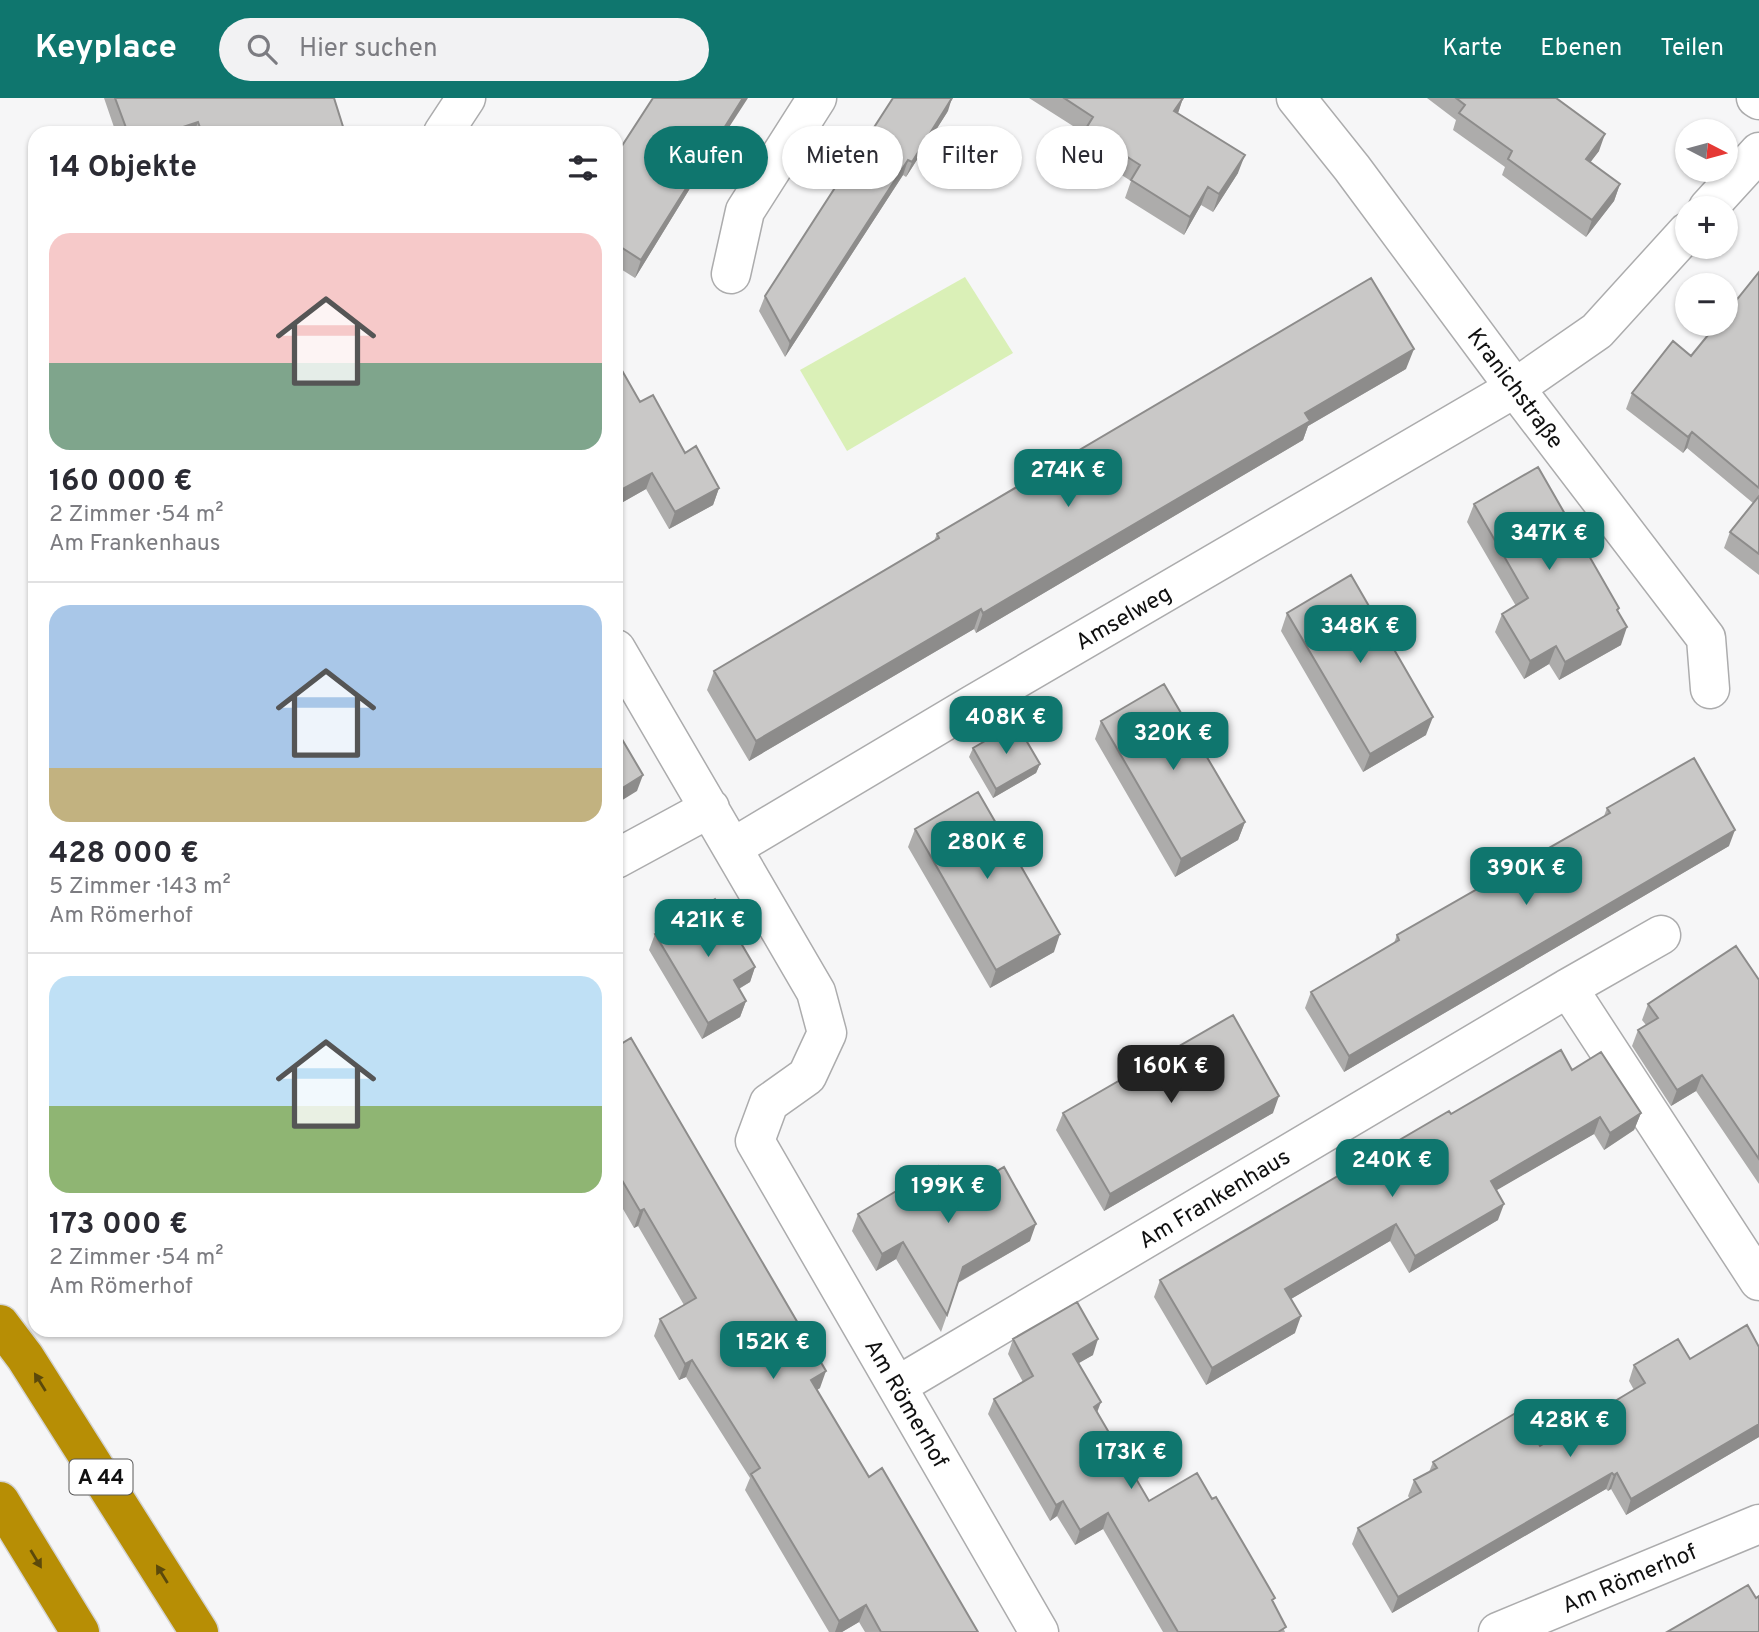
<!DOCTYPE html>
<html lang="de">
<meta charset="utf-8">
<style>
body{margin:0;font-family:Overpass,sans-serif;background:#f2f2f3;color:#2b2b33;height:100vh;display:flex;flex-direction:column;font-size:26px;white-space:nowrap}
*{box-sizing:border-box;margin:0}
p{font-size:23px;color:#7c7c81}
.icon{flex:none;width:38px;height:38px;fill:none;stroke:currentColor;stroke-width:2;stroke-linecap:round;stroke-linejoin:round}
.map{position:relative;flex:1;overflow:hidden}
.side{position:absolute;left:28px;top:28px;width:595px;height:1211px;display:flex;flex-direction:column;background:#fff;border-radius:21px;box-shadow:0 2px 5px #0004}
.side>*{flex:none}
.top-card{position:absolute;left:644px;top:28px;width:665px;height:63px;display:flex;gap:14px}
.needle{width:46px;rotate:96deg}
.tools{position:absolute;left:1675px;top:21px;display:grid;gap:14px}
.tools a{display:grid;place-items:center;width:63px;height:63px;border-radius:50%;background:#fff;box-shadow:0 2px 5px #0004;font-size:35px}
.price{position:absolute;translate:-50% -60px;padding:0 16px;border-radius:14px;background:#0f766e;color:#fff;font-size:23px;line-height:46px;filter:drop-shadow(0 2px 4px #0008)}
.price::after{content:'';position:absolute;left:50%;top:42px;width:21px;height:16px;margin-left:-10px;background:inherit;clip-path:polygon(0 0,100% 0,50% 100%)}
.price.active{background:#222;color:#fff}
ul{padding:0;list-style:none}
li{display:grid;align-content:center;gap:14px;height:371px;padding:0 21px}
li+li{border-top:2px solid #e1e1e2}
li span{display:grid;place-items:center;height:217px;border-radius:21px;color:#555}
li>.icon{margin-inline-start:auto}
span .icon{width:126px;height:126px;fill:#fffc;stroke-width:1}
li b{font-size:30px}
h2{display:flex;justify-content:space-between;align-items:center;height:84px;padding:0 21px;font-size:30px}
.pill{padding:0 24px;border-radius:32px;background:#fff;box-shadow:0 2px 5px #0004;font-size:24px;line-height:63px}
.pill.active{background:#0f766e;color:#fff}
header{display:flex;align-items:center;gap:42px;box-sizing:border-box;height:98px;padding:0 35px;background:#0f766e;color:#fff}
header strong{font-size:33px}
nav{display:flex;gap:38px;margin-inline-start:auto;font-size:24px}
.search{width:490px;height:63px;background:#f2f2f3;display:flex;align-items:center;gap:18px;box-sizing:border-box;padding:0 24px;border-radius:38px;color:#7c7c81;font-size:26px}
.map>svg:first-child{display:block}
.green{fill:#daf0b7}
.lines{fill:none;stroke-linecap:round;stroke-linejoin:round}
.street-casing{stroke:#acacad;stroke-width:41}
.highway-casing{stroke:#d4d4d4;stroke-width:41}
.street{stroke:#fff;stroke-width:38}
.highway{stroke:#b78e05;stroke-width:38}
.wall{fill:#adacab}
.shaded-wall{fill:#8d8c8b}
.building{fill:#c9c8c7;stroke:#8d8c8b;stroke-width:2}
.oneway{fill:#5b490b}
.labels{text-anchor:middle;stroke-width:7;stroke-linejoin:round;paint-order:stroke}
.shield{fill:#fff;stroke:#585858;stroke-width:2}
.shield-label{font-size:21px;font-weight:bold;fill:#101010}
.street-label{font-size:23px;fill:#101010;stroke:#fff}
</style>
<header>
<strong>Keyplace</strong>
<div class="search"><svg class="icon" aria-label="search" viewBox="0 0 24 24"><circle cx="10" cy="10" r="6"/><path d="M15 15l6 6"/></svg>Hier suchen</div>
<nav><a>Karte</a><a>Ebenen</a><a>Teilen</a></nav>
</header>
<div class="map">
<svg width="1759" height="1534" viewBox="0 0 1759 1534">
<rect width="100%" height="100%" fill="#f6f6f7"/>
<path class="green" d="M 965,179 L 1013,255 L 847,353 L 800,272 Z"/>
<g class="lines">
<g class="street-casing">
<path id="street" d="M 1296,0 L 1352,70 L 1515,290 L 1706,540 L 1710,591
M 1756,0 L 1759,2
M 443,35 L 466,0
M 1708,110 L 1759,54
M 731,176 L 745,113 L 817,0
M 616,551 L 816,894 L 827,935 L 807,978 L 769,1005 L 755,1043 L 1039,1534
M 732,750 L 972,607 L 1515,290 L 1597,233 L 1687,134
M 616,761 L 710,710
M 1568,890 L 1759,1183
M 897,1288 L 1568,890 L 1661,837
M 1498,1534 L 1759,1426"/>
</g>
<g class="highway-casing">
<path id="highway" d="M 0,1226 L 25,1259 L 199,1534
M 0,1403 L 80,1534"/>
</g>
<use href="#street" class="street"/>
<use href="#highway" class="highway"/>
</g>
<path class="wall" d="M 104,0 L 334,0 L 345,35 L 116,35 Z
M 1029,0 L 1183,0 L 1178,15 L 1238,75 L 1213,114 L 1201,107 L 1184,137 L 1125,100 L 1131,83 L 1079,50 L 1084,35 Z
M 1427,0 L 1558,0 L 1558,1 L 1599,53 L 1590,64 L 1620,86 L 1614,103 L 1586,139 L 1502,77 L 1505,69 L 1453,32 L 1456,22 Z
M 948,13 L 906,79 L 903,77 L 785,259 L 759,213 L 765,198 Z
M 616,57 L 700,74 L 635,180 L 616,168 Z
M 1759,174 L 1759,477 L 1724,450 L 1730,434 L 1753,405 L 1687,350 L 1683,355 L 1626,311 L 1632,295 L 1691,258 Z
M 616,262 L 640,304 L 685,355 L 719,390 L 713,407 L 669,431 L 646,391 L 616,408 Z
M 1406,271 L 1308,328 L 1303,342 L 976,535 L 974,531 L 749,663 L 707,592 L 714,573 L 934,443 L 937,436 Z
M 1474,406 L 1618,513 L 1621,547 L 1559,582 L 1549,566 L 1524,581 L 1495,534 L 1502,516 L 1516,508 L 1467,424 Z
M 1287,515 L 1426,637 L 1363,674 L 1281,533 Z
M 1101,623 L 1245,724 L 1238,742 L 1175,779 L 1095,641 Z
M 973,650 L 1040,666 L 1036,675 L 993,700 L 969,659 Z
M 1607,710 L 1729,748 L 1344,974 L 1305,910 L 1311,894 L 1394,845 L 1397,837 L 1604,718 Z
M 915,731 L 1054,854 L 990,890 L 908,749 Z
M 655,836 L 755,869 L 750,884 L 739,891 L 746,903 L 740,919 L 702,941 L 649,852 Z
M 1759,882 L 1759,1086 L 1696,993 L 1671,1008 L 1632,948 L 1638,932 L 1646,927 L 1642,922 L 1648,906 Z
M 616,949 L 820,1290 L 817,1292 L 869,1379 L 978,1534 L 865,1534 L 859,1524 L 842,1534 L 829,1534 L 745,1392 L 750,1380 L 686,1279 L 679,1282 L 654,1238 L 660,1221 L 684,1207 L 638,1128 L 634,1130 L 616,1099 Z
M 1572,972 L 1641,1015 L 1634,1032 L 1604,1052 L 1594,1036 L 1496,1092 L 1498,1122 L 1409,1175 L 1390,1143 L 1291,1201 L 1295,1235 L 1206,1287 L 1154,1199 L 1160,1182 L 1451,1016 Z
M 1063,1015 L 1273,1015 L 1104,1113 L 1056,1032 Z
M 956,1097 L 1030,1143 L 958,1185 L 941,1234 L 896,1161 L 876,1173 L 852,1133 L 858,1116 Z
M 1013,1241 L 1093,1257 L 1078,1265 L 1097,1315 L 1149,1403 L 1273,1505 L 1285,1534 L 1163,1534 L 1103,1431 L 1075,1447 L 1057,1418 L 1050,1423 L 988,1316 L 994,1301 L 1023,1284 L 1008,1256 Z
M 1759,1249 L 1759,1339 L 1626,1417 L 1611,1391 L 1608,1393 L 1606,1391 L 1392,1515 L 1352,1446 L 1358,1430 L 1410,1401 L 1408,1398 L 1414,1382 L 1429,1374 L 1433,1364 L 1540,1348 L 1634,1292 L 1629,1283 L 1634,1267 L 1690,1261 Z"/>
<path class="shaded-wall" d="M 743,0 L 748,0 L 700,74 L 635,180 L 641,162 Z
M 952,0 L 948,13 L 906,79 L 912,64 Z
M 1183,0 L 1178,15 L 1174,13 Z
M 198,24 L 194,35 L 165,35 Z
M 1605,36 L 1599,53 L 1580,78 L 1586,61 Z
M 1245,57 L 1238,75 L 1213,114 L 1219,96 Z
M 908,62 L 903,77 L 785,259 L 790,244 Z
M 1620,86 L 1614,103 L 1586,139 L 1592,122 Z
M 1208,89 L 1201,107 L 1184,137 L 1190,119 Z
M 1414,251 L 1406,271 L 1308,328 L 1303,342 L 976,535 L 983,515 L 1305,315 Z
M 1692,334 L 1687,350 L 1683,355 L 1688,339 Z
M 652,375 L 646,391 L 616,408 L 616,400 L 619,393 Z
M 719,390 L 713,407 L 669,431 L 675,414 Z
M 981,511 L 974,531 L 749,663 L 756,643 Z
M 1627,529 L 1621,547 L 1559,582 L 1565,564 Z
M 1556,548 L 1549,566 L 1524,581 L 1530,563 Z
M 1433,619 L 1426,637 L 1363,674 L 1370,656 Z
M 1040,666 L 1036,675 L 993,700 L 996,691 Z
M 643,677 L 637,693 L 616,706 L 616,694 Z
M 620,720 L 616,732 L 616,722 Z
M 1245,724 L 1238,742 L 1175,779 L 1181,761 Z
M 1735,732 L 1729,748 L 1344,974 L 1349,958 Z
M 1060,836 L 1054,854 L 990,890 L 996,872 Z
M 755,869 L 750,884 L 728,897 L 734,882 Z
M 746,903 L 740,919 L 702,941 L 708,925 Z
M 1702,977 L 1696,993 L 1671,1008 L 1677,992 Z
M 1279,998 L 1273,1015 L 1104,1113 L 1110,1096 Z
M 1641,1015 L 1634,1032 L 1604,1052 L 1610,1035 Z
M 1600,1019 L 1594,1036 L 1485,1099 L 1491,1083 Z
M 1504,1106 L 1498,1122 L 1409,1175 L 1415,1158 Z
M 644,1111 L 638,1128 L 634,1130 L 640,1113 Z
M 1036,1126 L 1030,1143 L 957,1185 L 963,1169 Z
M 1396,1126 L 1390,1143 L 1279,1208 L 1285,1191 Z
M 903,1144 L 896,1161 L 876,1173 L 882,1156 Z
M 1301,1218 L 1295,1235 L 1206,1287 L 1212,1270 Z
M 1098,1241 L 1093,1257 L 1067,1272 L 1073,1256 Z
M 692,1262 L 686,1279 L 679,1282 L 685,1266 Z
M 826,1273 L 820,1290 L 805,1299 L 811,1282 Z
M 1101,1304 L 1095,1320 L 1094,1309 Z
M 1759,1326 L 1759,1339 L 1626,1417 L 1631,1401 Z
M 1612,1375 L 1606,1391 L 1392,1515 L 1398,1499 Z
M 1617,1375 L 1611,1391 L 1608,1393 L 1614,1377 Z
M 1063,1403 L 1057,1418 L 1050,1423 L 1056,1407 Z
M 1108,1415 L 1103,1431 L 1075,1447 L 1080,1432 Z
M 866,1507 L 859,1524 L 842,1534 L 835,1534 L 839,1523 Z"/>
<path class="building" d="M 115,0 L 334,0 L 345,35 L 202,35 L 198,24 L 165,35 L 128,35 Z
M 653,0 L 743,0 L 641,162 L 616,146 L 616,57 Z
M 893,0 L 952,0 L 912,64 L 908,62 L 790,244 L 765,198 Z
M 1064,0 L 1183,0 L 1174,13 L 1245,57 L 1219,96 L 1208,89 L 1190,119 L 1131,82 L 1140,67 L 1085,32 L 1093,19 Z
M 1456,0 L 1556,0 L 1605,36 L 1586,61 L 1620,86 L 1592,122 L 1508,61 L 1512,53 L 1459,15 L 1465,7 Z
M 1759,174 L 1759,390 L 1692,334 L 1688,339 L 1632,295 L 1673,243 L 1691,258 L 1717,226 L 1726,226 L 1726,215 Z
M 1371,180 L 1414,251 L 1305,315 L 1310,323 L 983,515 L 981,511 L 756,643 L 714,573 L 939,440 L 937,436 Z
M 616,262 L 640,304 L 653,297 L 685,355 L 696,348 L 719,390 L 675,414 L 652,375 L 619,393 L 616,389 Z
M 1538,369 L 1619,510 L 1617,512 L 1627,529 L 1565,564 L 1556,548 L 1530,563 L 1502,516 L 1528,500 L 1474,406 Z
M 1759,398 L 1759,456 L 1730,434 Z
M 1351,477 L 1433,619 L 1370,656 L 1287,515 Z
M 1164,586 L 1245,724 L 1181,761 L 1101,623 Z
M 1016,625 L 1040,666 L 996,691 L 973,650 Z
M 616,631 L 643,677 L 616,694 Z
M 1694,660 L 1735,732 L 1349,958 L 1311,894 L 1399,842 L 1397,837 L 1610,715 L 1607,710 Z
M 978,694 L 1060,836 L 996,872 L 915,731 Z
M 616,713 L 620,720 L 616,722 Z
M 715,801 L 755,869 L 734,882 L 746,903 L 708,925 L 655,836 Z
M 1736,848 L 1759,882 L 1759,1061 L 1702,977 L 1677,992 L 1638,932 L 1658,920 L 1648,906 Z
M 1233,917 L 1279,998 L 1110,1096 L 1063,1015 Z
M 631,940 L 826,1273 L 811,1282 L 869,1379 L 882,1370 L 978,1534 L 881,1534 L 866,1507 L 839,1523 L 751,1376 L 760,1370 L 692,1262 L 685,1266 L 660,1221 L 696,1200 L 644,1111 L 640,1113 L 616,1072 L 616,949 Z
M 1561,952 L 1572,972 L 1601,954 L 1641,1015 L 1610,1035 L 1600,1019 L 1491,1083 L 1504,1106 L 1415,1158 L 1396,1126 L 1285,1191 L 1301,1218 L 1212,1270 L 1160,1182 L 1449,1013 L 1451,1016 Z
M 938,1068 L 956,1097 L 1004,1069 L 1036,1126 L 963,1169 L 947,1217 L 903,1144 L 882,1156 L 858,1116 Z
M 1077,1204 L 1098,1241 L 1073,1256 L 1101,1304 L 1094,1309 L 1149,1403 L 1197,1375 L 1212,1401 L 1216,1399 L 1246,1450 L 1275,1500 L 1272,1502 L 1286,1529 L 1278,1534 L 1178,1534 L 1108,1415 L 1080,1432 L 1063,1403 L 1056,1407 L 994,1301 L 1033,1278 L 1013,1241 Z
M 1747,1227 L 1759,1249 L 1759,1326 L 1631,1401 L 1617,1375 L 1614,1377 L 1612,1375 L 1398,1499 L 1358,1430 L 1421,1394 L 1414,1382 L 1437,1370 L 1433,1364 L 1519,1313 L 1540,1348 L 1645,1285 L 1634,1267 L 1678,1241 L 1690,1261 Z
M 1748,1487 L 1756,1500 L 1759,1498 L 1759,1534 L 1667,1534 Z"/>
<defs><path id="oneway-solid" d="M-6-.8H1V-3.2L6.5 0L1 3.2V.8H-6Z" transform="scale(1.75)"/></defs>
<g class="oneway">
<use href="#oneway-solid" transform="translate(40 1284) rotate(-122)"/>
<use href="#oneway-solid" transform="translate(36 1461) rotate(59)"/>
<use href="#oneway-solid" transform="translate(162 1476) rotate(-122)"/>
</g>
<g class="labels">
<rect class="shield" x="69.5" y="1361.5" width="63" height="35" rx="5"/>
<g class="shield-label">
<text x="101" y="1386">A 44</text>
</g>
<g class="street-label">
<text transform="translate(1516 290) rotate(53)" y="8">Kranichstraße</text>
<text transform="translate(1123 519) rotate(-30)" y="8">Amselweg</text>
<text transform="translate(1214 1100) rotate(-31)" y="8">Am Frankenhaus</text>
<text transform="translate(907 1305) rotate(60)" y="8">Am Römerhof</text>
<text transform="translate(1629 1480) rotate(-23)" y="8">Am Römerhof</text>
</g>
</g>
</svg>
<div class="tools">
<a><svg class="needle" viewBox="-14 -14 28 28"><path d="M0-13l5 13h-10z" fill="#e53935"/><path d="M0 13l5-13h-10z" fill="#7c7c81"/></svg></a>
<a>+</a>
<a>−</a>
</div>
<b class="price" style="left:1068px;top:411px">274K €</b>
<b class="price" style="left:1549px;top:474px">347K €</b>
<b class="price" style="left:1360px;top:567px">348K €</b>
<b class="price" style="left:1006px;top:658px">408K €</b>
<b class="price" style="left:1173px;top:674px">320K €</b>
<b class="price" style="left:987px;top:783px">280K €</b>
<b class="price" style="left:1526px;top:809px">390K €</b>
<b class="price" style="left:708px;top:861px">421K €</b>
<b class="price active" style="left:1171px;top:1007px">160K €</b>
<b class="price" style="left:1392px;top:1101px">240K €</b>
<b class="price" style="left:948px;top:1127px">199K €</b>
<b class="price" style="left:773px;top:1283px">152K €</b>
<b class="price" style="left:1570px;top:1361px">428K €</b>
<b class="price" style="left:1131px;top:1393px">173K €</b>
<div class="top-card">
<a class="pill active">Kaufen</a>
<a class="pill">Mieten</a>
<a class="pill">Filter</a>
<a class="pill">Neu</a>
</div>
<section class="side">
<h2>14 Objekte<svg class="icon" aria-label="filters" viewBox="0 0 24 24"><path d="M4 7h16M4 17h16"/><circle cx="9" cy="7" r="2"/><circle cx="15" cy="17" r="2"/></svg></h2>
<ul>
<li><span style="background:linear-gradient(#f6c9c9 60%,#7fa58c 0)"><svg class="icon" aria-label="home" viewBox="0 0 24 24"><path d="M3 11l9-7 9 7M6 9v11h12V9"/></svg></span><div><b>160 000 €</b><p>2 Zimmer · 54 m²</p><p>Am Frankenhaus</p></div></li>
<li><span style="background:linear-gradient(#a9c7e8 75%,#c2b280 0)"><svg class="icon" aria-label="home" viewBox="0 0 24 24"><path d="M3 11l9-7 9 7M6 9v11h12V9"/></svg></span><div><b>428 000 €</b><p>5 Zimmer · 143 m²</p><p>Am Römerhof</p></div></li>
<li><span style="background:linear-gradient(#bfe0f5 60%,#8fb573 0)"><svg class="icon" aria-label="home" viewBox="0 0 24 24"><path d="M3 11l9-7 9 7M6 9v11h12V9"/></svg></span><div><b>173 000 €</b><p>2 Zimmer · 54 m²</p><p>Am Römerhof</p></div></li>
</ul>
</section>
</div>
